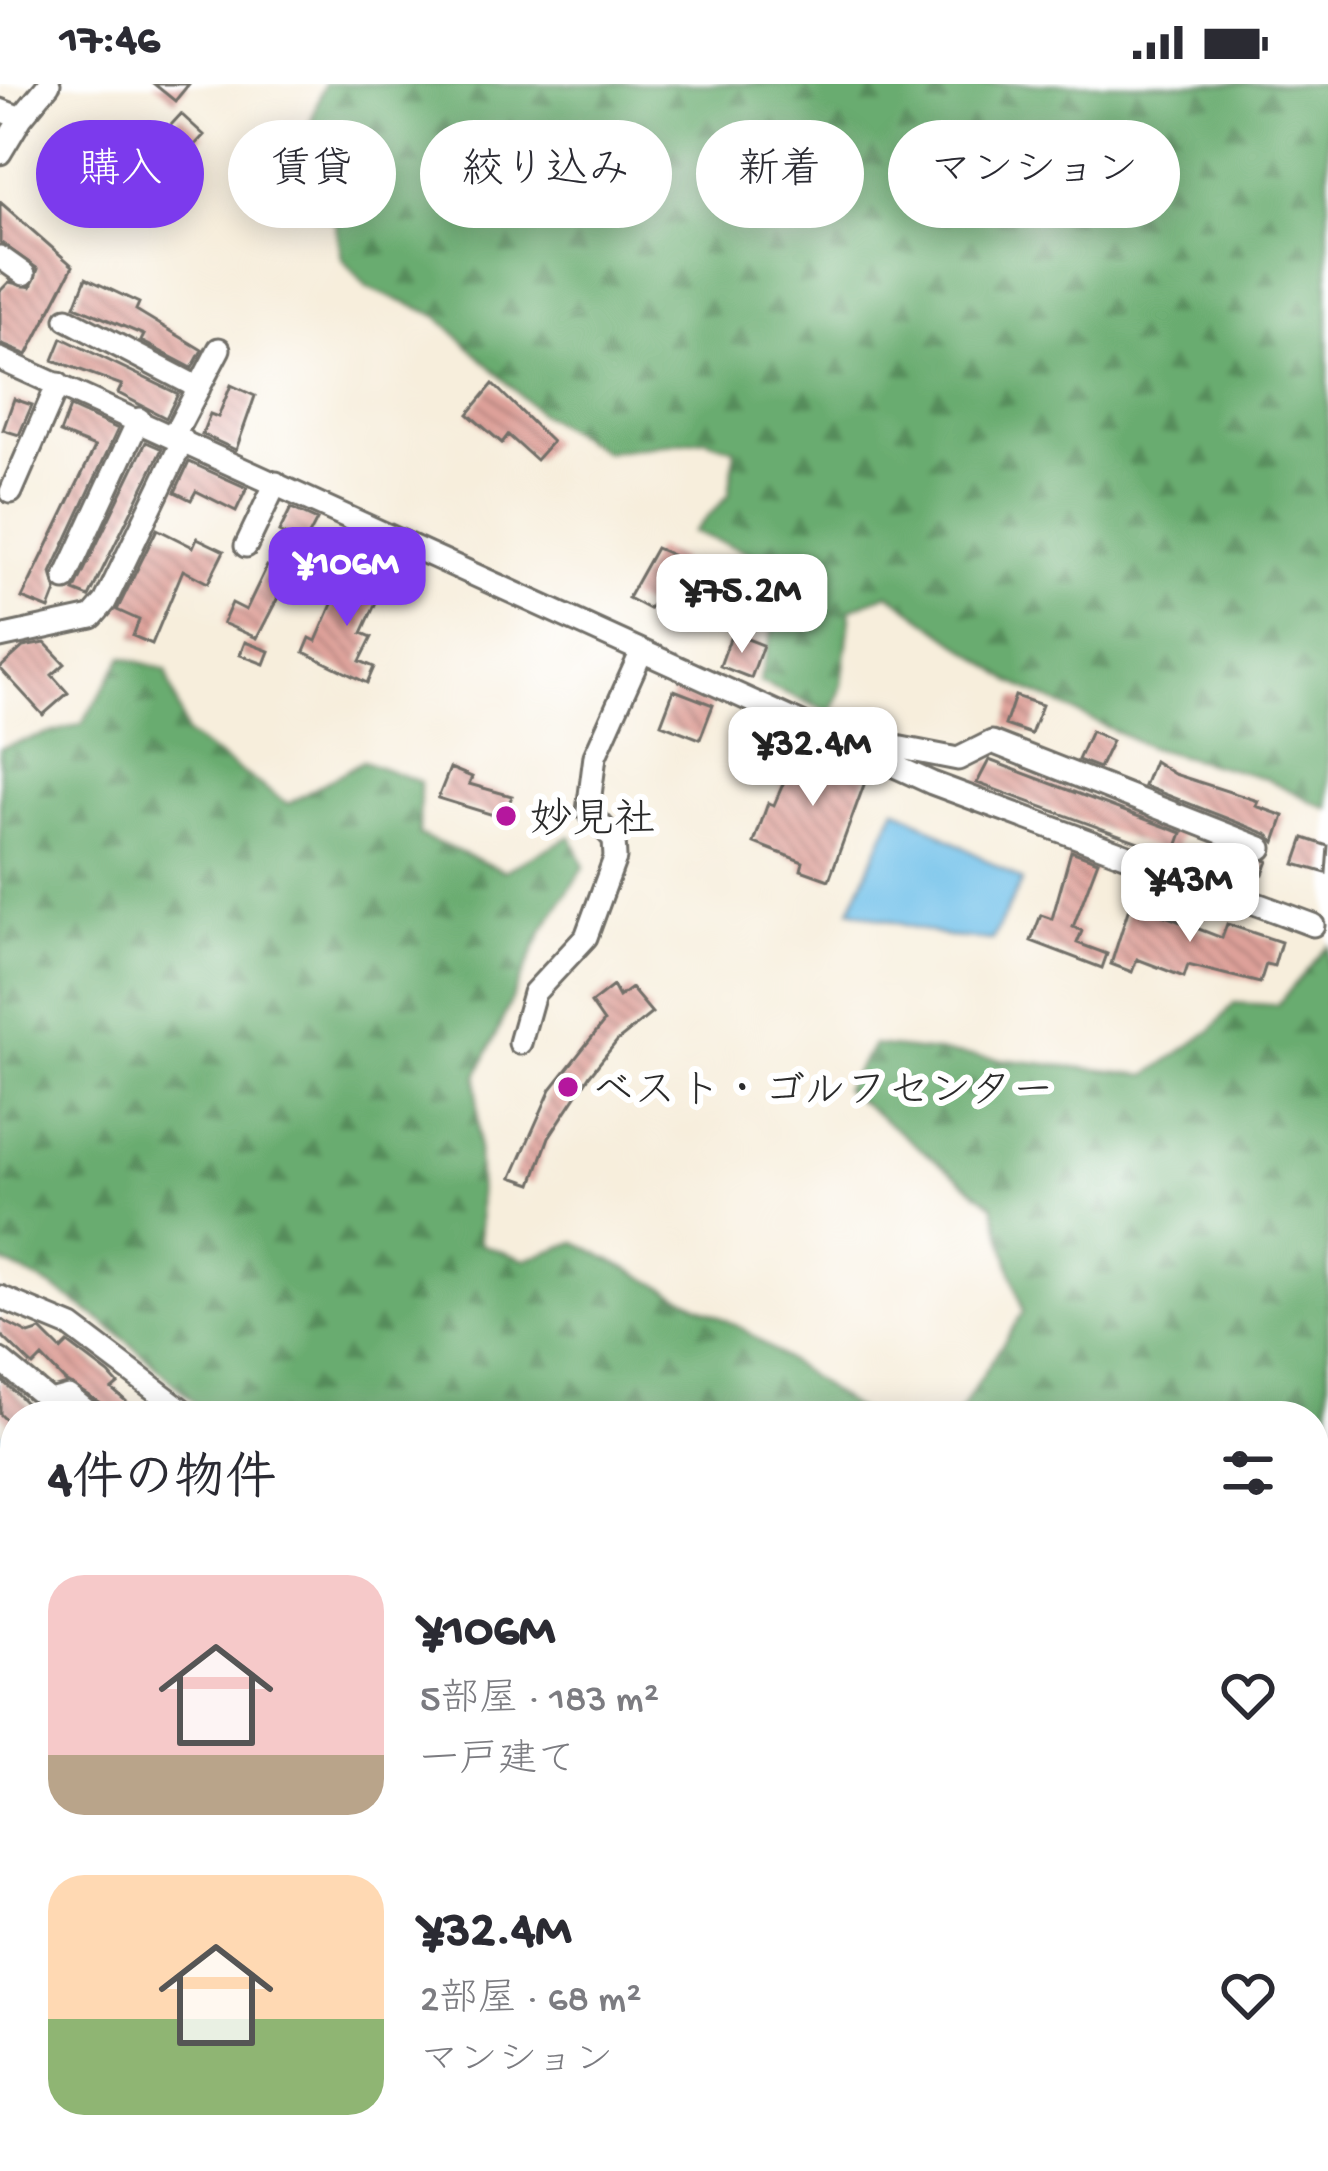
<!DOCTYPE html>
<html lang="ja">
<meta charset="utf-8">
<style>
body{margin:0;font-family:"Gochi Hand","Klee One",sans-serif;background:#f7f7f7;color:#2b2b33;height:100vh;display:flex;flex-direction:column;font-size:45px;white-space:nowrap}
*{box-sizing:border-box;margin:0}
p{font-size:39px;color:#7c7c81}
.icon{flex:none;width:66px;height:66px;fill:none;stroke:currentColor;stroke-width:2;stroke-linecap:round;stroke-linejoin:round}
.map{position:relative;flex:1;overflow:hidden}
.side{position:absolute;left:0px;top:1317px;width:1329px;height:771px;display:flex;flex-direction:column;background:#fff;border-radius:48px 48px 0 0;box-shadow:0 6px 30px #0003}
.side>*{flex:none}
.hud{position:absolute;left:36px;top:36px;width:1257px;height:108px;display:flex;gap:24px}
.price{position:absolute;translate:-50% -102px;padding:0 27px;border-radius:24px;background:#fff;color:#222;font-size:39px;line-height:78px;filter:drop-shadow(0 3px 6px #0008)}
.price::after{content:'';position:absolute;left:50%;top:72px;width:36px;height:27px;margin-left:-18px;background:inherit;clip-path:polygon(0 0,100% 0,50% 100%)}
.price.current{background:#7c3aed;color:#fff}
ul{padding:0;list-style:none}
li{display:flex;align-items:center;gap:36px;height:300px;padding:0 48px}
li span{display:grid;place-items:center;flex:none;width:336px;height:240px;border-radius:36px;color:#555}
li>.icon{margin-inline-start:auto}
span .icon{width:144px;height:144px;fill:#fffc;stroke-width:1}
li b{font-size:51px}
h2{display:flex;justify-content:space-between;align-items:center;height:144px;padding:0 48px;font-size:51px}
.pill{padding:0 42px;border-radius:54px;background:#fff;box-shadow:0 6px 30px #0003;font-size:42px;line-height:108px}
.pill.current{background:#7c3aed;color:#fff}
.status{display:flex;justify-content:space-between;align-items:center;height:84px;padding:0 60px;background:#fff;direction:ltr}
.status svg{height:33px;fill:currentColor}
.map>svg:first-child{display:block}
.forest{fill:url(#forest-firs);stroke:#4a6c4d;stroke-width:3}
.water{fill:#6dbfe9;stroke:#4c758a;stroke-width:3}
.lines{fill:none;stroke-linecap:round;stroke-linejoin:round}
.stream{stroke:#6dbfe9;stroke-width:6}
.building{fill:url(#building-back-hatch)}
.minor-casing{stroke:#726f69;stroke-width:27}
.trunk-casing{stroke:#726f69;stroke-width:39}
.minor{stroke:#fff;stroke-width:21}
.trunk{stroke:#edc569;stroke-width:33}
.poi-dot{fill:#b5179e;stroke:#fff;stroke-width:4.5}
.labels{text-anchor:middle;stroke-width:12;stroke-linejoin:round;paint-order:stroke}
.poi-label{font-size:42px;fill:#2b2b2b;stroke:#fff;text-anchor:start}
</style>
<div class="status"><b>17:46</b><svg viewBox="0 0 49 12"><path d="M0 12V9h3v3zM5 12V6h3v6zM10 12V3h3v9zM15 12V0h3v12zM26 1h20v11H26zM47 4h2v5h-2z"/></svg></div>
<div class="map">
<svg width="1328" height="2087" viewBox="0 0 1328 2087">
<defs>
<pattern id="forest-firs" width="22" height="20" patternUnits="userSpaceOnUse" patternTransform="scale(3)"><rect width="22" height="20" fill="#69ac6f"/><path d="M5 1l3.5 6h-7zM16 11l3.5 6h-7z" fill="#578c5b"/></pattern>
<pattern id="building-back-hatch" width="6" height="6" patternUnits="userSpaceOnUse" patternTransform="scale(3)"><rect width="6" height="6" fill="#dea19a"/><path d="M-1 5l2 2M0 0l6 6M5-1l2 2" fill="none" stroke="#b4837e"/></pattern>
</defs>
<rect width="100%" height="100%" fill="#fff"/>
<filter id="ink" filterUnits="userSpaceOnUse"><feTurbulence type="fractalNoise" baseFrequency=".00833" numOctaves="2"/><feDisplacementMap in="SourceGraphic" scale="24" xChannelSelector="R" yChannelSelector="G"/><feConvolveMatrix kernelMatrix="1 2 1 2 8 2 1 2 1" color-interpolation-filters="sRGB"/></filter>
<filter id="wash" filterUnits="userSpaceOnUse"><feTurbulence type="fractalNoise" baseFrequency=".004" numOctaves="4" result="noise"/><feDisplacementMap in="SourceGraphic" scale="48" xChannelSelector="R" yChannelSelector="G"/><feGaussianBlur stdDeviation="2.7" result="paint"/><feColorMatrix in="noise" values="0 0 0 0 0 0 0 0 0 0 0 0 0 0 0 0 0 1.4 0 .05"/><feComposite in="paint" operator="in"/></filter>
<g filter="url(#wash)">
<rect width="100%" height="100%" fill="#f7eedc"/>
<path class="forest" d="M 324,0 L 1328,0 L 1328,725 L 1265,694 L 1151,664 L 1012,598 L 888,509 L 851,525 L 842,601 L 832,629 L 759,598 L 786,495 L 753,470 L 693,448 L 729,411 L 735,365 L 705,355 L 605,368 L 539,329 L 436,231 L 368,204 L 342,174 L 335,137 L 305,128 L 298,76 Z
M 123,573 L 166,586 L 187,651 L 288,720 L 363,677 L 420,698 L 419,751 L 504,787 L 571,752 L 584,783 L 543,846 L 477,992 L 480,1160 L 525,1176 L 576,1158 L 743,1245 L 866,1332 L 208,1332 C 146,1271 81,1211 0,1177 L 0,664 L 82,640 Z
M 1328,862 L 1328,1987 L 1314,1985 L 1314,1332 L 957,1332 L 1023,1228 L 993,1121 L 844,1005 L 873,961 L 1147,991 L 1212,946 L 1234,919 L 1277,921 Z
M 8,1549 L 15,1553 L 15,1631 L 0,1654 L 0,1553 Z
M 706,2073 L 849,2073 L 821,2087 L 646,2087 Z"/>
<path class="water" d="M 896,724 L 1022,797 L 992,856 L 948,853 L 850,826 Z
M 942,2073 L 1020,2073 L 1053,2087 L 939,2087 Z"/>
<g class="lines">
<path class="stream" d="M 0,1352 L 15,1389
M 630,2073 L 637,2087"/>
</g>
<g id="blocks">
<path class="building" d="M 154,0 L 189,0 L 175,17 Z
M 181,30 L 204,51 L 183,74 L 160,53 Z
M 0,118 L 73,182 L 27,271 L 0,260 L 0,207 L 9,198 L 31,203 L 38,185 L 0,158 Z
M 86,194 L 139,219 L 136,226 L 202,266 L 192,284 L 141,257 L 144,251 L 75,222 Z
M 62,254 L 178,310 L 166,334 L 118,309 L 122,301 L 53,276 Z
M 493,300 L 552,358 L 536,376 L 508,351 L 502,359 L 468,330 Z
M 231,301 L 255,312 L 236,366 L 202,350 L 210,330 L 218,333 Z
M 14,315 L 32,321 L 19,351 L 3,346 Z
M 70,323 L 118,345 L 51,489 L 56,507 L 49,525 L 22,514 L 95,363 L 60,349 Z
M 146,358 L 162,365 L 89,513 L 74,507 Z
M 189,378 L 247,404 L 236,427 L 196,407 L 191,416 L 175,408 Z
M 291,424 L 317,436 L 304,461 L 279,448 Z
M 157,445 L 193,463 L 197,454 L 224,467 L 208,499 L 183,486 L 152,560 L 133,552 L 139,536 L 117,526 Z
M 656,464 L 681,475 L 649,525 L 628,514 Z
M 267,482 L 289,492 L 257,554 L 223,539 L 232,519 L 246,526 Z
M 346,488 L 382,505 L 362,549 L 372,553 L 360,577 L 374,583 L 367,599 L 304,568 L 310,554 L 316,557 Z
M 732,549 L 763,561 L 751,594 L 720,582 Z
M 245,558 L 269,567 L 264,580 L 240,571 Z
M 45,559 L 65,580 L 52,591 L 68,609 L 43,631 L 0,584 L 23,563 Z
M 674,606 L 713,621 L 700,655 L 661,640 Z
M 1015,612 L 1042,621 L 1031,650 L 1005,641 Z
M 1091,647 L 1112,657 L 1099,684 L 1078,676 Z
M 797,654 L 869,687 L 829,796 L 801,786 L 803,778 L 754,759 L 768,719 L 774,721 L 792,679 L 788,677 Z
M 989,676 L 1182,749 L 1174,771 L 977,699 Z
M 1154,677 L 1174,690 L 1258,717 L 1256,722 L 1284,732 L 1275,758 L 1267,750 L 1144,702 Z
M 450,684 L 472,693 L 469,700 L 512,712 L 503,734 L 438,714 Z
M 1304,754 L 1328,762 L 1326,789 L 1295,780 Z
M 1220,764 L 1268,777 L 1263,790 L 1247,784 L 1243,799 L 1213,788 Z
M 1071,767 L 1098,777 L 1073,843 L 1082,847 L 1077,859 L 1107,870 L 1102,884 L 1031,857 L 1041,831 L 1052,835 Z
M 1134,808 L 1156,817 L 1152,827 L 1222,854 L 1227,840 L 1281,858 L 1274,882 L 1266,880 L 1260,899 L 1188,881 L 1184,893 L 1137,875 L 1132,888 L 1111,880 Z
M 613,902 L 619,913 L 631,904 L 652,929 L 617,957 L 590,991 L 549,1053 L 532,1100 L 512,1093 L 551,1005 L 604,938 L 591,919 Z
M 0,1235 L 29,1250 L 41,1246 L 61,1266 L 68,1259 L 109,1290 L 118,1300 L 112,1305 L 143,1332 L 108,1332 L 102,1320 L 65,1297 L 42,1273 L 33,1282 L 0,1250 Z
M 0,1295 L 16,1309 L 39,1332 L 15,1332 L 15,1345 L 0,1330 Z
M 0,1834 L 15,1845 L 15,1896 L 5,1908 L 0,1907 Z
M 0,1947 L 15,1957 L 15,2030 L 0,2018 Z
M 67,2073 L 104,2073 L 120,2087 L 84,2087 Z"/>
</g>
</g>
<g filter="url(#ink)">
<use href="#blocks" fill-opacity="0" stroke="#726f69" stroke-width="3"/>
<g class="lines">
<g class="minor-casing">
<path id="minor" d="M 0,26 L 21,34 L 49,0
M 0,69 L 21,34
M 0,173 L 24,190
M 67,235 L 199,304
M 0,275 L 932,699 L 1313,841
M 174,351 L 219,265
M 11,408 L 58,300
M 246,462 L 276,399
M 65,495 L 139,335
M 0,553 L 92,533 L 105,518 L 183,356
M 855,655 L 958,675 L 992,658 L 1261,764
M 520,959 L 534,909 L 586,853 L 615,774 L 614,755 L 588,727 L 595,672 L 641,569
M 0,1213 L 72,1243 L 190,1332
M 0,1276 L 50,1317 L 68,1312 L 93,1332
M 0,1457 L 15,1472
M 0,1703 L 15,1714
M 0,1815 L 15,1827
M 0,1922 L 15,1934
M 0,2037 L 15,2051
M 39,2073 L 55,2087
M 1073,2073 L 1106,2087
M 687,2085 L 688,2087
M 856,2087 L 892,2073"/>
</g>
<g class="trunk-casing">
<path id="trunk" d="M 1314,2010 L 1328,2012
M 1314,2034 L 1328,2035
M 509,2087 L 543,2073
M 568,2087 L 606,2073"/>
</g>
<use href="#minor" class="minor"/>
<use href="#trunk" class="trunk"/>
</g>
</g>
<g class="poi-dot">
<circle cx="506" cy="732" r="12"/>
<circle cx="568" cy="1003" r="12"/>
</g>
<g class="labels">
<g class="poi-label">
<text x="530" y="747">妙見社</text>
<text x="592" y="1018">ベスト・ゴルフセンター</text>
</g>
</g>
</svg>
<b class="price current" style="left:347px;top:545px">¥106M</b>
<b class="price" style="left:742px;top:572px">¥75.2M</b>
<b class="price" style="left:813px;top:725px">¥32.4M</b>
<b class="price" style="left:1190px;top:861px">¥43M</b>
<div class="hud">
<a class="pill current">購入</a>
<a class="pill">賃貸</a>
<a class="pill">絞り込み</a>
<a class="pill">新着</a>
<a class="pill">マンション</a>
</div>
<section class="side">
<h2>4件の物件<svg class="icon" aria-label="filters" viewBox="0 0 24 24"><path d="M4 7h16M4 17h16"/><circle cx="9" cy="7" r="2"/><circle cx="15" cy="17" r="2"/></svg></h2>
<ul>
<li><span style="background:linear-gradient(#f6c9c9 75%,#b9a48a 0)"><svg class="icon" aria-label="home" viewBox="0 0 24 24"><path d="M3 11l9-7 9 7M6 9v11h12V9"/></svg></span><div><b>¥106M</b><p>5部屋 · 183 m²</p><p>一戸建て</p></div><svg class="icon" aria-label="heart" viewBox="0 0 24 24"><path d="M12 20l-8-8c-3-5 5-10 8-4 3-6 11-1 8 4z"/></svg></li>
<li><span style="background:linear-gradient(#ffd9b3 60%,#8fb573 0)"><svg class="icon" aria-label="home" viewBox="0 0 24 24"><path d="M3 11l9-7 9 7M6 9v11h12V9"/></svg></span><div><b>¥32.4M</b><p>2部屋 · 68 m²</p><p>マンション</p></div><svg class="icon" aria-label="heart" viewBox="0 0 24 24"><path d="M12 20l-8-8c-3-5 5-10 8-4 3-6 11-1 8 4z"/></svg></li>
</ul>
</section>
</div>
